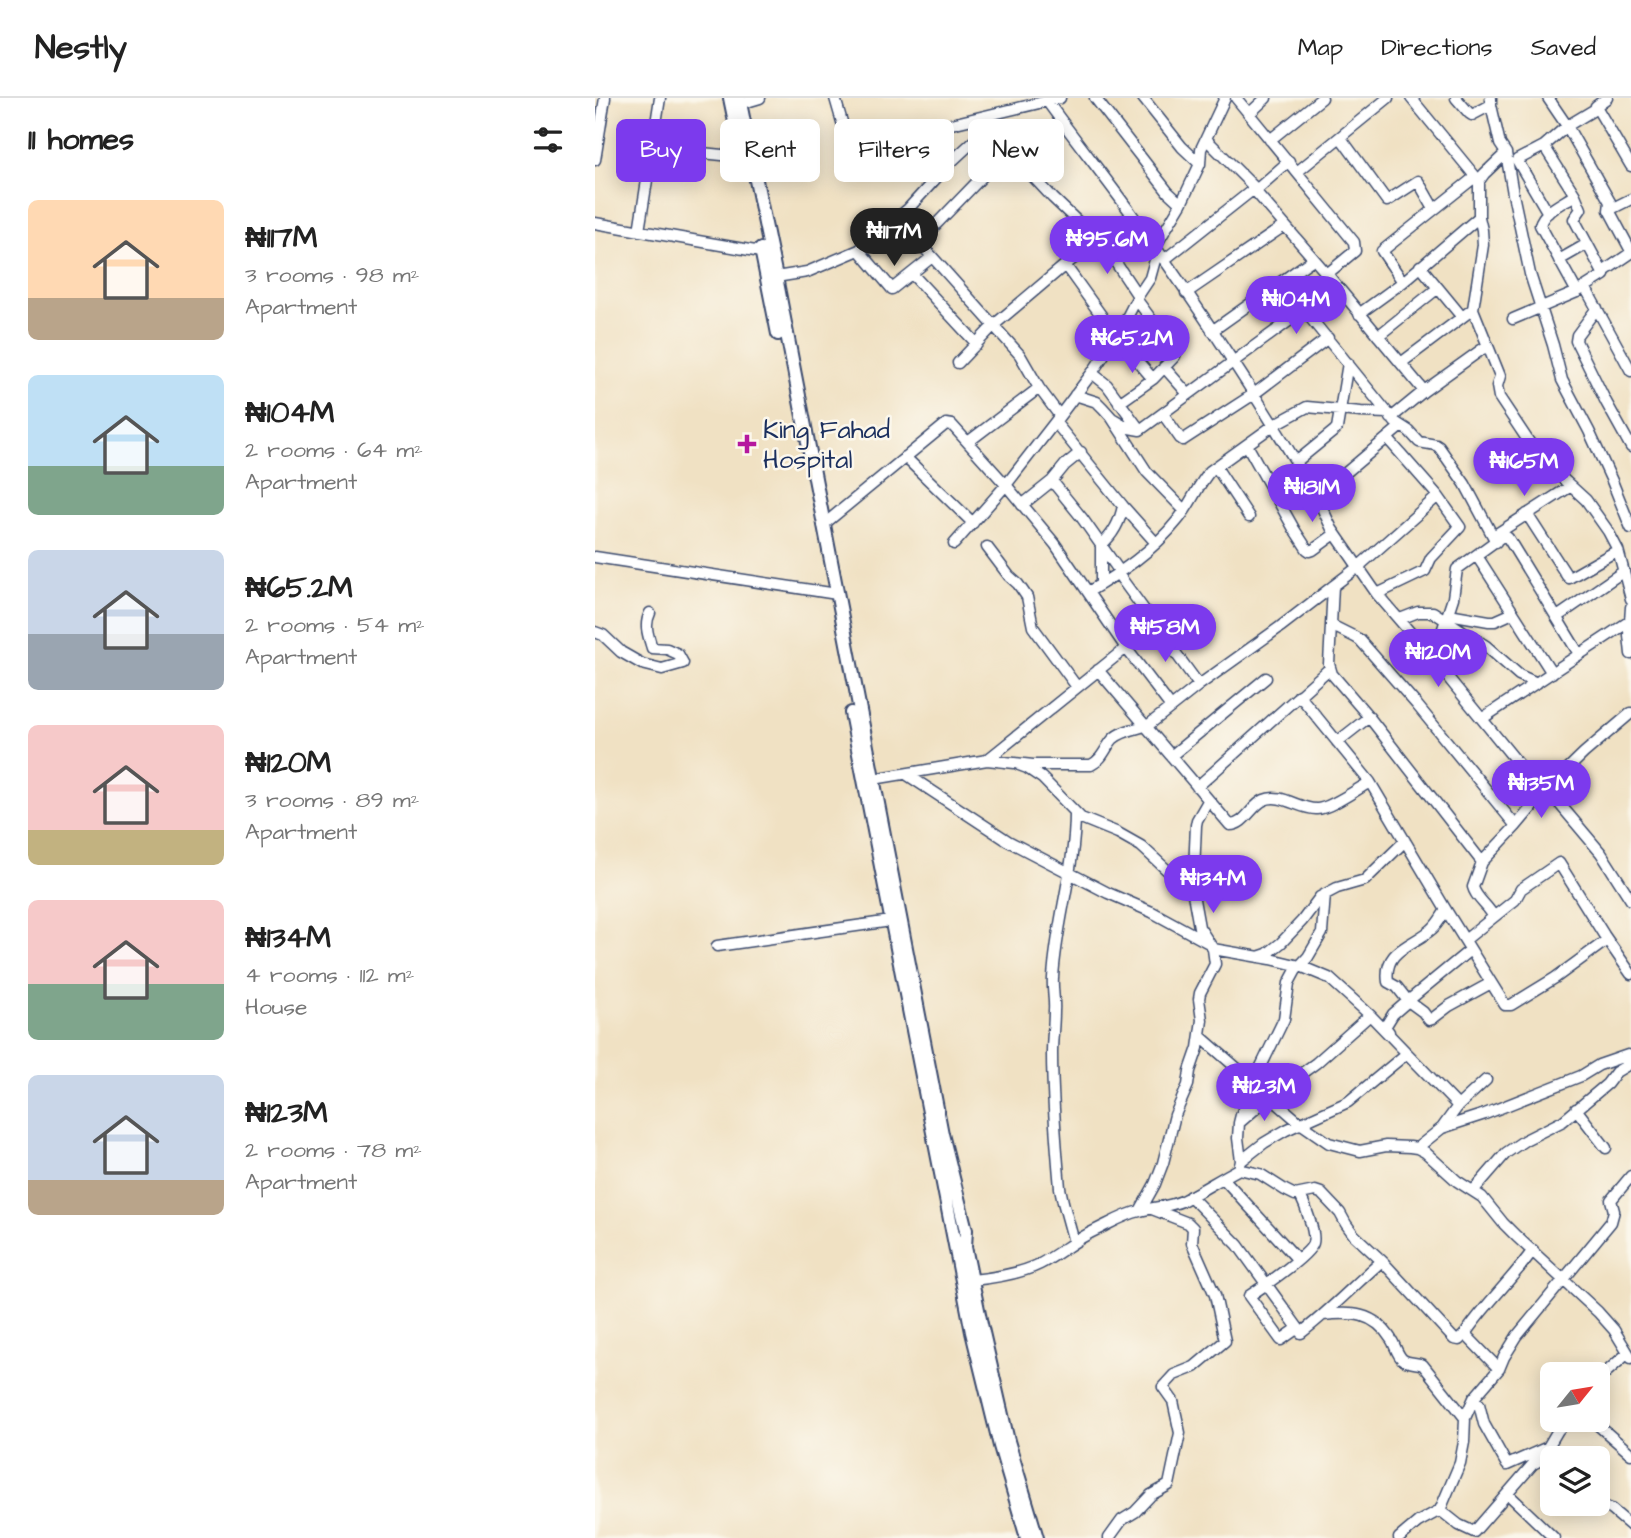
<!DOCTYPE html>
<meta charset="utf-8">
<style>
body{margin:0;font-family:"Architects Daughter",sans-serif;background:#f6f6f6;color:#222;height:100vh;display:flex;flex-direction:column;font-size:26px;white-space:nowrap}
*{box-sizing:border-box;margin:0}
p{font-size:23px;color:#767676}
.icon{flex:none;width:38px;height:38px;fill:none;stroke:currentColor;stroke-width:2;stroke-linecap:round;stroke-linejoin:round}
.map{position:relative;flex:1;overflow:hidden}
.sheet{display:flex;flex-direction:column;background:#fff;width:595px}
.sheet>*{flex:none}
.guide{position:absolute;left:21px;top:21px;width:665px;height:63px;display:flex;gap:14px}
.needle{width:46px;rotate:60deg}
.fabs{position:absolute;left:945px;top:1264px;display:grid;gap:14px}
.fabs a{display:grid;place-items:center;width:70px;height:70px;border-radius:10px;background:#fff;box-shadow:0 4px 18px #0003;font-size:35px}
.price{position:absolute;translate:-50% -60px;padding:0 16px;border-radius:24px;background:#7c3aed;color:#fff;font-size:23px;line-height:46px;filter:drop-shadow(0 2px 4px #0008)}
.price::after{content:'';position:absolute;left:50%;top:42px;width:21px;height:16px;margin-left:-10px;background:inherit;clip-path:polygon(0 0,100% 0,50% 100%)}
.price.current{background:#222;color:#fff}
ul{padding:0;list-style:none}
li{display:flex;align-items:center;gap:21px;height:175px;padding:0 28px}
li span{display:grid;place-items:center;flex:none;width:196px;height:140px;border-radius:10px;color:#555}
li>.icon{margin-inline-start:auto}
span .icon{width:84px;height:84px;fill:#fffc;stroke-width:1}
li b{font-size:30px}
h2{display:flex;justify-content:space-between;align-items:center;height:84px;padding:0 28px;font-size:30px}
.chip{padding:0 24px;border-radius:10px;background:#fff;box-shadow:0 4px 18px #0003;font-size:24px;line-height:63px}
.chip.current{background:#7c3aed;color:#fff}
header{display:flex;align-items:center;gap:42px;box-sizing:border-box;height:98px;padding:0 35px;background:#fff;border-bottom:2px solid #e0e0e0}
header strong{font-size:33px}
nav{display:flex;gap:38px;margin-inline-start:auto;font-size:24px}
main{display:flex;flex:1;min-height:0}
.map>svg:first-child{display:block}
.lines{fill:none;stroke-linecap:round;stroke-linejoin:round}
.minor-casing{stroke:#3b4a6d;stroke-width:13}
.major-casing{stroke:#3b4a6d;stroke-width:16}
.minor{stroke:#fff;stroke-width:10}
.major{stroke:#fff;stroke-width:12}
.poi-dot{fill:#b5179e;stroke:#fbf7ec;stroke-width:2.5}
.labels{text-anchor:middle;stroke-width:5;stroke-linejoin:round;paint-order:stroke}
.poi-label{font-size:26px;fill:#1b2f5e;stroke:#fbf7ec;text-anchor:start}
</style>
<header>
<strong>Nestly</strong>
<nav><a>Map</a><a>Directions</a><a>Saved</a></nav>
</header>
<main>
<section class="sheet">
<h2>11 homes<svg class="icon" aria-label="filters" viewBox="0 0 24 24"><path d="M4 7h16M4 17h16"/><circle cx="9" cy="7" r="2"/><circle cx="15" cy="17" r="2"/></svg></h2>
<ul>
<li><span style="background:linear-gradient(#ffd9b3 70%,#b9a48a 0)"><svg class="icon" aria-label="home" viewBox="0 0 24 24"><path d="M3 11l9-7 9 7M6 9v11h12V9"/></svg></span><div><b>₦117M</b><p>3 rooms · 98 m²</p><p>Apartment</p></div></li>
<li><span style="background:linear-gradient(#bfe0f5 65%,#7fa58c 0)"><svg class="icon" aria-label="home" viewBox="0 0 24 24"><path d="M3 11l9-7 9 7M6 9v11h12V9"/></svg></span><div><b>₦104M</b><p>2 rooms · 64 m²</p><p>Apartment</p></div></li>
<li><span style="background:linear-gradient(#c9d6e8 60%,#9aa5b1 0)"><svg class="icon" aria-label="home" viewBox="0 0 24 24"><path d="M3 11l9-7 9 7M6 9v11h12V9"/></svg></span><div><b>₦65.2M</b><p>2 rooms · 54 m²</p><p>Apartment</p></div></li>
<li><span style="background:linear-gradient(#f6c9c9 75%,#c2b280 0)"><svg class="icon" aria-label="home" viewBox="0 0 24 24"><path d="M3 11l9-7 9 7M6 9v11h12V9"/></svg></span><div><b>₦120M</b><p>3 rooms · 89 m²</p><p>Apartment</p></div></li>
<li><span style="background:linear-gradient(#f6c9c9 60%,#7fa58c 0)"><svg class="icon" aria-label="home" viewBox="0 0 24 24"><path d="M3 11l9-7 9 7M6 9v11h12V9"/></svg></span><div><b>₦134M</b><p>4 rooms · 112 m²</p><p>House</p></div></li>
<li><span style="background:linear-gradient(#c9d6e8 75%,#b9a48a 0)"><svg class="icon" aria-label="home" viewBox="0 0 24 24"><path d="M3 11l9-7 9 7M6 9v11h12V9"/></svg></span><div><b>₦123M</b><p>2 rooms · 78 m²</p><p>Apartment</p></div></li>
</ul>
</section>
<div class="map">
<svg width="1036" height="1440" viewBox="0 0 1036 1440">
<rect width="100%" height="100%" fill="#fbf7ec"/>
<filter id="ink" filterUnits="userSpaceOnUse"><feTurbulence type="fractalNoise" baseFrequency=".0143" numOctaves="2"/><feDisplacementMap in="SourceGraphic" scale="14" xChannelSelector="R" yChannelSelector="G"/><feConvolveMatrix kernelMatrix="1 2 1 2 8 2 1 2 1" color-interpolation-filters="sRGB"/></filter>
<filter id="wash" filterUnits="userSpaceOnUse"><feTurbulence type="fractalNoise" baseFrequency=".00686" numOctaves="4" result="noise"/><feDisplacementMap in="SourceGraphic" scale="28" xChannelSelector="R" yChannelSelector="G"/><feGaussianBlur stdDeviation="1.57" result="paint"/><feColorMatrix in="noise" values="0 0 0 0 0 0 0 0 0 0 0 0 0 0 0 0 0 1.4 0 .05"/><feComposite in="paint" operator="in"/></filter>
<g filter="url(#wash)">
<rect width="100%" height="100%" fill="#f0e1c3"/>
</g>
<g filter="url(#ink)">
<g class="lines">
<g class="minor-casing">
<path id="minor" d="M 240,0 L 256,55 L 348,28 L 465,0
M 500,0 L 573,94 L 586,106
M 548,0 L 587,49 L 605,66
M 641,0 L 759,144 L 760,153 L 732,176
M 816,0 L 884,83
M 861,0 L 874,15 L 877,17 L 896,7
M 896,0 L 896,7 L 905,46 L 911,55 L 918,96 L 935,176 L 958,247 L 967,282 L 994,333 L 1017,383 L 1036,430
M 953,0 L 972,28 L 1015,104 L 1014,112 L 1036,153
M 452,3 C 480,42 510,79 538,118 C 604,208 665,303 722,399 L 737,431 L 782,496 L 838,561 L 948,696
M 145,6 L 165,0
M 1002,10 L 1036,68
M 654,16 L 671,0
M 393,21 L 413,52 L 458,100 L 503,143
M 746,40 L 792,103 L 823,83 L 839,111
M 612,42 L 660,90 L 660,93 L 732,176 L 829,293
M 675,42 L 727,0
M 57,50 L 147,59
M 911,55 L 889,76 L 884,83 L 884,119 L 887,132 L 888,147 L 878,211 L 905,278 L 902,288 L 904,299 L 944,359 L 991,402 L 1013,433 L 1023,452 L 1036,501
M 0,62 L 10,0
M 702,74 L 793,0
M 660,93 L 694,63
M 980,97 C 968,105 948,113 945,127 L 982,194
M 1014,112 L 1036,101
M 953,115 L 922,62 L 949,48 L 972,28 L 1002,10 L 1001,8 L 1012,0
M 300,123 L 324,144 L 425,257 L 444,290 L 464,317
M 0,125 L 166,154
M 44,133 L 65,0
M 505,141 L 543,198
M 324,144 L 413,52
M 264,152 L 297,191 L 337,159
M 569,162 L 660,90
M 964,162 L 992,146
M 470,167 L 521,238 L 558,281
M 825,168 L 867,219
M 1008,174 L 1036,155
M 317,176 L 382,246
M 181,179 L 212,174 L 264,152 L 313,111 L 355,65 L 397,26
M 808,184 L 787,153 L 880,79
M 990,189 L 1036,273
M 591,195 L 689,128
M 1002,210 L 982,237 L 981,243 L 1011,304 L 1036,349
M 709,212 L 800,324 L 814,333 L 824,344 L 841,347 L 844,349 L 870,386 L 901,444
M 764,216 L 808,184 L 884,119
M 918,221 L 982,194 L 1009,177 L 979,121 L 986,111 L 980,97 L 949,48
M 617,233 L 718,161
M 783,238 L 843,190
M 363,265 L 399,227 L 470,167 L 537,117
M 806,265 L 878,211
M 569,269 L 593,296
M 497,275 L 512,287 L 545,332
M 480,297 L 502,304 L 508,310 L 517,320 L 552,374 L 589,412
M 524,305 L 558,281 L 580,258 L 581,255 L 542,202
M 568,316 L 585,340 L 588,342 L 591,340 L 659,296 L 733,240
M 517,320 L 534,330 L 545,332 L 709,212 L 736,181
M 796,320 L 829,293 L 893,247
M 460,324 L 528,408 L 561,445
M 373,344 L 444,290
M 652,347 L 699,431 L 712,451 L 715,453 L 718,452 L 740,436
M 310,359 L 378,425
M 701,364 L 739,333 L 742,330 L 753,265
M 621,369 L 654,419
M 457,383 L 487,420 L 525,474
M 722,399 L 805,329
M 427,407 L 457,383 L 470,367 L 486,354
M 932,416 L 972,478 L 974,480 L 1023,452
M 228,427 L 351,326 L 357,327 L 411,387 L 460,446 L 531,550 L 576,609
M 900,437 L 976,388
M 359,446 L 411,387 L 460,324 L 497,275 L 526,231 L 543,198 L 555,180 L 560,162 L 560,149 L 586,106 L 605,66 L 606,51 L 630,0
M 392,449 L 414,478 L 423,486 L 432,499 L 438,529 L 482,589
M 882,458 L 957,575
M 0,459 L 242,496
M 523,476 L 604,587
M 506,486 L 506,447 C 519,436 525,424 528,408
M 738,488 L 734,566 L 737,576 L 774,619 L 887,764
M 493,494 C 525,475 558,453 582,423 C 595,408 602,388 615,373 L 679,327 L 712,309 L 766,314 L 792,315
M 782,496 L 830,473 L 836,460 L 865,429 L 843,398 L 792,340
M 1036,509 L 1034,537 L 1036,556
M 854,516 L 894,523 L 900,523 L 918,515
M 962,519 L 1029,473
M 805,521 L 823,514 L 838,514 L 891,548 L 924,577 L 942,585
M 736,527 L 760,539 L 765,542 L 822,607 L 921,728
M 0,534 L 8,537 L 26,554 L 47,566 L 67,571 L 88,565 L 83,556 L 72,551 L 57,550 C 53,537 49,527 55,515
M 838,561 L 858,500 L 862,471 L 909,437 L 913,440 L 984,556
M 503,572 L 635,727 C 650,727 656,708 669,702 C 686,694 705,712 722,711 C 734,711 763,691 775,684
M 704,597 L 775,684 L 851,812 L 910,907 L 916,907 L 960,880 L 1012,842
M 888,620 L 1035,523
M 551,629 L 604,587 L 685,529 L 763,469 L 843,398
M 742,644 L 774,619
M 576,658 L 671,580
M 392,662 L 531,550 L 562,528
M 424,667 L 432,670 L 447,680 L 486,720 L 523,735 L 546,748 L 598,796
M 311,676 L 413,743 L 513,795 L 557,814 L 612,844
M 278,681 L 392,662 L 438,667 L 496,667 C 508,661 510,650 518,641 C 526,633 540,631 550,628
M 602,689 L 734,571
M 952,691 L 1006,755 L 1036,802
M 851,812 C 847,818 843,826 837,831 C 818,848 788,851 793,884 L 802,889 L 813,903 L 875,852
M 898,818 C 893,807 881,801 878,789 L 887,764 L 921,728 L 952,691 L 989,655 L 1036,615
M 870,842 L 920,802 L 926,791 L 964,765 L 1009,837 L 1036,876
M 122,848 L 296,823
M 618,851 L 676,861 L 705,868 L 734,880 L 775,917 L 863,1008
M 663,859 L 672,856 L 686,845 L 707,823 L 725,799 L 742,790 L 770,782 L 810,743
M 794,934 L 790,929 L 798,916 L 813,903 L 828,914 L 834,922 L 837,921 L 854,908 L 896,885
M 605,938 L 705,1025 L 734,1045 L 765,1053 L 791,1048 L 815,1049 L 822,1050 L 830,1054 L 862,1083 L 887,1099 L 908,1125 L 921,1138 L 1003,1214 L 1019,1232 L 1036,1260
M 981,1011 L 1011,1050
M 644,1025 L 674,999 L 721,965 L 775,917
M 847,1030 L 890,1016 L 986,978 L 1004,967 L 1033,957 L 1036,958
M 822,1050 L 847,1030 L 863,1008 L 891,982
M 646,1063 L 669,1045 L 691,1032 L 753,1004 L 811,956
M 644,1071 L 646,1063 L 643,1040 L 644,1025 L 646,1017 L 658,985 L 689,921 L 694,885 L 701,872 L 713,859 L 727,835 L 730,796
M 628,1080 L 703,1162
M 878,1093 L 911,1055 L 930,1042 L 968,1023 L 1012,986 L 1021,974 L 1036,965
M 705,1097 C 710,1107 721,1135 718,1145 C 716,1156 666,1190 654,1198 L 686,1242 L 703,1230 L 706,1235 C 735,1213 760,1186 787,1163
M 595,1098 L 643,1147 L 703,1230
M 545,1113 L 560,1086 L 568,1065 L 580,1017 L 593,987 L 595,973 L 603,950 L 607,922 L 604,901 L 605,895 L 620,866 L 618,851 L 604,829 L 598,796 L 601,727 L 602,722 L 613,703
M 479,1144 L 468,1104 L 465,1090 C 461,1045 457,1000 457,955 C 457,941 459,927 459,913 C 460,902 457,891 458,880 C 461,825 480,771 480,715
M 377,1182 C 397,1180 427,1175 445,1166 C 464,1156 481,1141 501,1132 C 514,1126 530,1116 545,1113 C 559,1109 573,1109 587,1103 C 606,1093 625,1081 644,1071 L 665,1076 L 690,1092 L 700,1097 L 720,1093 L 726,1095 L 745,1115 L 751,1126 L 759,1137 L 787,1163 L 859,1241 L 864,1242 L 870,1236
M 728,1217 C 757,1214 779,1214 796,1241 C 800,1247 802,1256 807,1261 C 813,1266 821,1264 828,1267 L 870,1320
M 904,1271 L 870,1236 C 890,1206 917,1182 938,1152
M 1003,1284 L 1008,1277 L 1033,1255
M 879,1300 L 884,1306 L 889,1326 L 912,1367 L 953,1349 L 963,1332 L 974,1321
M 996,1321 L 1036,1356
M 913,1396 L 959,1440
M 1003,1404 L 1006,1407 L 1016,1411 L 1036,1428
M 845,1412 L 864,1427 L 879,1434 L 938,1366 L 953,1358
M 514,1440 L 527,1422 L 540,1414 L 556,1397 L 574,1387 L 585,1335 L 578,1303 L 568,1289 L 579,1277 L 599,1269 L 630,1243 L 620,1197 L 597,1145 L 598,1130 L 593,1125 L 557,1111
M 804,1440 L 823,1424 L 845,1412 L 865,1365 L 869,1344 L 870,1320 L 879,1300 L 904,1271 L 909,1259 L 922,1238 L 1016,1124 L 1019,1113 L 1016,1102 L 1036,1078"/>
</g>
<g class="major-casing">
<path id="major" d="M 135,0 L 150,72
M 144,0 L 181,179 L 347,1036 L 371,1132 L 370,1149 L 386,1226 L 413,1343 L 442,1440
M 166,151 L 183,236
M 256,615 L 377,1234 L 405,1348 L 432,1440"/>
</g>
<use href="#minor" class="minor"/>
<use href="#major" class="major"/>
</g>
</g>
<path class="poi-dot" d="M148.5 335.5h7v7h7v7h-7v7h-7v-7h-7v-7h7z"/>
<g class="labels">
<g class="poi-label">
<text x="168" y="340">King Fahad<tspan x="168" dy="30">Hospital</tspan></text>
</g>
</g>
</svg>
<div class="fabs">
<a><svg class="needle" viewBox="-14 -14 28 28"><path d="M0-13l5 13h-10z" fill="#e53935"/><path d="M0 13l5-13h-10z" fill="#767676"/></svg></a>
<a><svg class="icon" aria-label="layers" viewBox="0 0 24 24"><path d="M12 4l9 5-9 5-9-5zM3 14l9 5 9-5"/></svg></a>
</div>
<b class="price current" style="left:299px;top:170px">₦117M</b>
<b class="price" style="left:512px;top:178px">₦95.6M</b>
<b class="price" style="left:701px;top:238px">₦104M</b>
<b class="price" style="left:537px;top:277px">₦65.2M</b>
<b class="price" style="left:929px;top:400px">₦165M</b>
<b class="price" style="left:717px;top:426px">₦181M</b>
<b class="price" style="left:570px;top:566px">₦158M</b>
<b class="price" style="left:843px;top:591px">₦120M</b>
<b class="price" style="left:946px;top:722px">₦135M</b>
<b class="price" style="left:618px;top:817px">₦134M</b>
<b class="price" style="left:669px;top:1025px">₦123M</b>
<div class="guide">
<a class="chip current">Buy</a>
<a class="chip">Rent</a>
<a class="chip">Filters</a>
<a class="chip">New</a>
</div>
</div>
</main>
